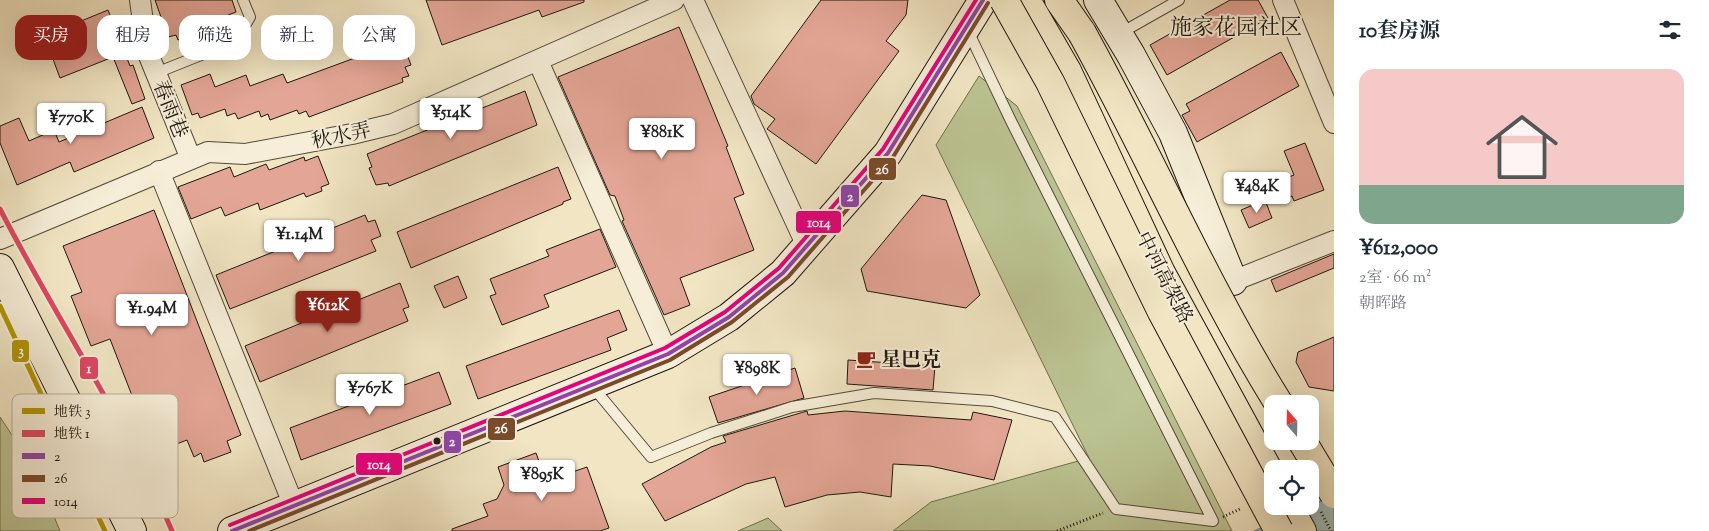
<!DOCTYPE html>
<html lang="zh">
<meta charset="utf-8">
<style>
body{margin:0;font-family:"Sorts Mill Goudy","Noto Serif SC",serif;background:#f2f2f3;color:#1f2937;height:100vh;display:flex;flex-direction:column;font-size:19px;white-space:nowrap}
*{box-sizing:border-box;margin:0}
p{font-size:16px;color:#747a83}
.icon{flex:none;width:28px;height:28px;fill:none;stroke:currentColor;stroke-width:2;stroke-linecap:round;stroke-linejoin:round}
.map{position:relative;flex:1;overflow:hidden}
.details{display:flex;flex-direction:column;background:#fff;width:375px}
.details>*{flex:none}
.hud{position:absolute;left:15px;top:15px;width:475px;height:45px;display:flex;gap:10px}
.needle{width:32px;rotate:340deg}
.controls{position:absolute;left:1264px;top:395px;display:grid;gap:10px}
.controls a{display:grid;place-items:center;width:55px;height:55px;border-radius:10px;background:#fff;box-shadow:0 5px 20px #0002;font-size:25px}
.price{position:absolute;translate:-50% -42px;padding:0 11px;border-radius:5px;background:#fff;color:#222;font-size:16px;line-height:32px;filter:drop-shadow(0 1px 2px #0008)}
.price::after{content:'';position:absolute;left:50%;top:30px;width:15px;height:11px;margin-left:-8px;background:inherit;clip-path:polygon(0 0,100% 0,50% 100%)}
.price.active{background:#8f2418;color:#fff}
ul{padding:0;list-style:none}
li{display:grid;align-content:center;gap:10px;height:265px;padding:0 25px}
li+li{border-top:1px solid #e0e1e3}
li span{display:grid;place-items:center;height:155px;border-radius:15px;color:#555}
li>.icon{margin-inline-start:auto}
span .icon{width:90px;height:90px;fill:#fffc;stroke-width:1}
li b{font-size:21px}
h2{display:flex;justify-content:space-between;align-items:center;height:60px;padding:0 25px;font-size:21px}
.chip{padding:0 18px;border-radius:15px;background:#fff;box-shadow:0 5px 20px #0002;font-size:18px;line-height:45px}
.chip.active{background:#8f2418;color:#fff}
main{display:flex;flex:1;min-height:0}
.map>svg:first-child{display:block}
.green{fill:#bcc493;stroke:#6e6e50}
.water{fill:#9fbdbe;stroke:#6c7b78}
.building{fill:#e3a595;stroke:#1f170e}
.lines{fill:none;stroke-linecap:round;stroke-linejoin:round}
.lane-casing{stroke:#544a3b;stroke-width:12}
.street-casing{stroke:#544a3b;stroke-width:22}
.secondary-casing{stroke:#1f170e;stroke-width:30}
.highway-casing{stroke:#1f170e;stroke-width:30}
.path{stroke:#1f170e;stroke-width:3;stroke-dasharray:1 2.5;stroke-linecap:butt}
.lane{stroke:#f6eed8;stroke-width:10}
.street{stroke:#f6eed8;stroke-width:20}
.secondary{stroke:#f6eed8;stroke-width:28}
.highway{stroke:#f1e5c3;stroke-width:28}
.highway-bridge-casing{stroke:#1f170e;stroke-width:30;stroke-linecap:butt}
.highway-bridge{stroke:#f1e5c3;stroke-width:28}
.bus-1-casing{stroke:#f6eed8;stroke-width:8}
.bus-2-casing{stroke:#f6eed8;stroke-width:8}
.bus-3-casing{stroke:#f6eed8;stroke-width:8}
.bus-1{stroke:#8e44ad;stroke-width:4}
.bus-2{stroke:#7a4b2a;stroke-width:4}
.bus-3{stroke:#e5007d;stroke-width:4}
.metro-1-casing{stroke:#f6eed8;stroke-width:9}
.metro-2-casing{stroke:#f6eed8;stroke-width:9}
.metro-1{stroke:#b19405;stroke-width:5}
.metro-2{stroke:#df4661;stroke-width:5}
.bus-dot{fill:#1f170e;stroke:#f6eed8;stroke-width:2}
.labels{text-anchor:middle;stroke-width:4;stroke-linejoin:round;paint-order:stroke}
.street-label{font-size:20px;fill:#1f170e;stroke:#f6eed8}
.poi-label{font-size:20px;font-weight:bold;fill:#1f170e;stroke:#f6eed8;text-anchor:start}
.quarter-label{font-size:22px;fill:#1f170e;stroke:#f6eed8}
.key{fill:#f6eed8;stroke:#b6ae9b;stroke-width:1}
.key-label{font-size:14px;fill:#1f170e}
.line-badge{stroke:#f6eed8;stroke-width:2}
.badge-label{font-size:14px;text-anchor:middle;font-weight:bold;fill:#fff}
</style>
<main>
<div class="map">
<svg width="1334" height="531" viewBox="0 0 1334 531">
<rect width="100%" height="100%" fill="#f1e5c3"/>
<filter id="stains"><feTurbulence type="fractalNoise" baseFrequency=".004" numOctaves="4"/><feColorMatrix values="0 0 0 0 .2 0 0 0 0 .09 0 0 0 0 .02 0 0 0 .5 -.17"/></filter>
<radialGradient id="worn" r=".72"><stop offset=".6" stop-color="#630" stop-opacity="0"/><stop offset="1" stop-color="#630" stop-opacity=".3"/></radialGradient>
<path class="green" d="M 979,76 L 1017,106 L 1232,531 L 893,531 L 931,502 L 1089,458 L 936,145 Z
M 0,417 C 24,452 44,491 60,531 L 0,531 Z
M 768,518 L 782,531 L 738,531 Z"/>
<path class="water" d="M 1334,495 L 1334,531 L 1254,531 Z"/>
<path class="building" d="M 155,0 L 232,0 L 236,12 L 228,15 L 230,21 L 178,40 L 176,35 L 168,37 Z
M 426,0 L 584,0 L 584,2 L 542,17 L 539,10 L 442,45 Z
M 821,0 L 908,0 L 906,15 L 886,41 L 899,51 L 816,164 L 767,129 L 775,119 L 754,104 L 751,96 Z
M 1230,0 L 1258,0 L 1268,18 L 1167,75 L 1150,45 Z
M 108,10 L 130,66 L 133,65 L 145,99 L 132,104 L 113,57 L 60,78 L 47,43 L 50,42 L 47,35 Z
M 679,27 L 728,146 L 726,147 L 744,194 L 734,198 L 754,250 L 680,278 L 690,305 L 664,315 L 622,221 L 624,220 L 615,196 L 610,195 L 558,77 Z
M 398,42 L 402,50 L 405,49 L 411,65 L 405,67 L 409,76 L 402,78 L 403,82 L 309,117 L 306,111 L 299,114 L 297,110 L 270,120 L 268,114 L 261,117 L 259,111 L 238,119 L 235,113 L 227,116 L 225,109 L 200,118 L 198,113 L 192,115 L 181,85 L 210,74 L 215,87 L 246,75 L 250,86 L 283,74 L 287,83 Z
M 1281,52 L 1299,86 L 1197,142 L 1182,115 L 1190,111 L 1186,104 Z
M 525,91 L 537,125 L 389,186 L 388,183 L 376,185 L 369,168 L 372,167 L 367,154 Z
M 142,107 L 154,138 L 74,172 L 70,162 L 17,185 L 0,143 L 0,126 L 19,118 L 29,141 L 54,130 L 59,142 Z
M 1305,143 L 1324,190 L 1294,201 L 1292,196 L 1287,198 L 1281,184 L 1287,182 L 1286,178 L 1294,175 L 1284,151 Z
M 318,156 L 329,184 L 321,187 L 322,191 L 306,197 L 304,193 L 260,210 L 258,203 L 225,216 L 221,207 L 191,219 L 178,187 L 230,167 L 234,177 L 266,164 L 269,170 L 304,157 L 305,161 Z
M 558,167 L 571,199 L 563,202 L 563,204 L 411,268 L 397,232 Z
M 922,195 L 946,200 L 980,295 L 966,308 L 867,291 L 861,269 Z
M 1265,200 L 1272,218 L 1249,228 L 1241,210 Z
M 154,210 L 241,435 L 227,441 L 231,452 L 204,462 L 201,453 L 194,457 L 187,440 L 151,454 L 144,454 L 138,446 L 136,438 L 138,432 L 145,429 L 110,339 L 91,346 L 71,296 L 82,292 L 63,246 Z
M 365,215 L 368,222 L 375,220 L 381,236 L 371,240 L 376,251 L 230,309 L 216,275 Z
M 600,229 L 616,267 L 544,295 L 549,307 L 502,325 L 490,296 L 496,294 L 490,279 L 549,256 L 546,250 Z
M 1334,254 L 1334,268 L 1276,292 L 1271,280 Z
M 458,276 L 467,298 L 444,308 L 434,286 Z
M 400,283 L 409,307 L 403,309 L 408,321 L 260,382 L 245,346 Z
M 619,310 L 627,330 L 607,338 L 611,350 L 478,399 L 466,366 Z
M 1334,337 L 1334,391 L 1309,387 L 1296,362 L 1298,352 Z
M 848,360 L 935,366 L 933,390 L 847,384 Z
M 795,368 L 804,398 L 718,423 L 709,397 Z
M 439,372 L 451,404 L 301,460 L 290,428 Z
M 807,411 L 808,415 L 845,411 L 971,420 L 973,412 L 1012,420 L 994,480 L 930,466 L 893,464 L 891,497 L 860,492 L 827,495 L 785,507 L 775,477 L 746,484 L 665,521 L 642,484 L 711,447 L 726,442 L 723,436 Z
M 536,453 L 543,472 L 555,478 L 587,467 L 609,528 L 600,531 L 452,531 L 452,529 L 488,516 L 483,504 L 497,499 L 504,485 L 498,467 Z"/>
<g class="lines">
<g class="lane-casing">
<path id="lane" d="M 1119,34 L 1179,0
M 156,73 L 236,41 L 250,17 L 243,0
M 593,387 L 651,457 L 711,433 L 792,407 L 874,393 L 992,401 L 1055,417 L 1116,509 L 1213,521 L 1011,121 L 968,31"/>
</g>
<g class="street-casing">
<path id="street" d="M 140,0 L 147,51 L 191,159
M 693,0 L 806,244
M 1283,0 L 1334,123
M 538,61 L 668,354
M 159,171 L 294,506
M 0,239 L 208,152 L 245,154 L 352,134 L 393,124 L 674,0
M 1233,281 L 1334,241"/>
</g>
<g class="secondary-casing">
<path id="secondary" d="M 1098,0 L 1131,55 L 1173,133 L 1233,281
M 0,268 L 132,531
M 232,531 L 668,354 L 729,317 L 783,273 L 888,153 L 983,0"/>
</g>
<g class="highway-casing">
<path id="highway" d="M 1026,0 L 1067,71 L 1161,273 L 1272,477
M 1059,0 L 1082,33
M 1288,506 L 1302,531"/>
</g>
<path class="path" d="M 1321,512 L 1331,531
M 1223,517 L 1242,508
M 1057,531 L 1103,513"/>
<use href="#lane" class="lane"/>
<use href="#street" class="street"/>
<use href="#secondary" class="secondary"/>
<use href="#highway" class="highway"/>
<g class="highway-bridge-casing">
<path id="highway-bridge" d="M 1004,0 L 1050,82 L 1162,312 L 1279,531
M 1082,33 C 1150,156 1205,285 1279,404
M 1302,441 L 1334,494"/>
</g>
<use href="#highway-bridge" class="highway-bridge"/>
<g class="bus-1-casing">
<path id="bus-1" d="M 232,531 L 668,354 L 729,317 L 783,273 L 888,153 L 983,0"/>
</g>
<g class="bus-2-casing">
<path id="bus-2" d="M 249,531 L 670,360 L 732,322 L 788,277 L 893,157 L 988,3"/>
</g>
<g class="bus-3-casing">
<path id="bus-3" d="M 230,525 L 665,348 L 725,312 L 779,268 L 883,149 L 976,0"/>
</g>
<use href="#bus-1" class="bus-1"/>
<use href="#bus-2" class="bus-2"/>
<use href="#bus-3" class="bus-3"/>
<g class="metro-1-casing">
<path id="metro-1" d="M 0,306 L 105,531"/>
</g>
<g class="metro-2-casing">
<path id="metro-2" d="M 0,209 C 56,318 124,418 172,531"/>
</g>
<use href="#metro-1" class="metro-1"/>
<use href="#metro-2" class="metro-2"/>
</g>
<defs>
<g id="cafe-bare" transform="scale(1.5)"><path d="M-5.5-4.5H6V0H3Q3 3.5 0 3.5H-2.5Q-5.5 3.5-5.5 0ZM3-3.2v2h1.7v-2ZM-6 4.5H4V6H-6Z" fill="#8f2418" stroke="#f6eed8" stroke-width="2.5" paint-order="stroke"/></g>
</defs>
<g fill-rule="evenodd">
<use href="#cafe-bare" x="866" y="359"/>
</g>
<circle class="bus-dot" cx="437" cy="441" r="4.5"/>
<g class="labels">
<g class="street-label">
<text transform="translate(171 109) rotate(68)" y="7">春雨巷</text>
<text transform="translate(341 135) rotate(-12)" y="7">秋水弄</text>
<text transform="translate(1165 277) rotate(63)" y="7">中河高架路</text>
</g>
<g class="poi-label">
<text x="881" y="366">星巴克</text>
</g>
<g class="quarter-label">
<text x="1236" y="34">施家花园社区</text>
</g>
</g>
<rect x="12" y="394" width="166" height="124" rx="8" class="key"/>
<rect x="22" y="408" width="23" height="6" fill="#b19405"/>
<rect x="22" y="430" width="23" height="7" fill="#df4661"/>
<rect x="22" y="453" width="23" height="6" fill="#8e44ad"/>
<rect x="22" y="475" width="23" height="7" fill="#7a4b2a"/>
<rect x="22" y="498" width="23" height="6" fill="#e5007d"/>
<g class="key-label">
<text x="54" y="416">地铁 3</text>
<text x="54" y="438">地铁 1</text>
<text x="54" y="461">2</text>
<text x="54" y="483">26</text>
<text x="54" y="506">1014</text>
</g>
<g class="line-badge">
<rect x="868" y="157" width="29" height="24" rx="5" fill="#7a4b2a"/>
<rect x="840" y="184" width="20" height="24" rx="5" fill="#8e44ad"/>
<rect x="795" y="210" width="47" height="24" rx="5" fill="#e5007d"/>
<rect x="11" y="339" width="19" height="24" rx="5" fill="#b19405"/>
<rect x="79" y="356" width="20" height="24" rx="5" fill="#df4661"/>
<rect x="487" y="417" width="29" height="24" rx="5" fill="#7a4b2a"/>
<rect x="443" y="430" width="19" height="24" rx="5" fill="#8e44ad"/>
<rect x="355" y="452" width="48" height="24" rx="5" fill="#e5007d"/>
</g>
<g class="badge-label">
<text x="882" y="174">26</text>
<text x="850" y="201">2</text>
<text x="819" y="227">1014</text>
<text x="21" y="355">3</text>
<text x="89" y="373">1</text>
<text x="501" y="433">26</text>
<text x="452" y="446">2</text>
<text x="379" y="469">1014</text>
</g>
<rect width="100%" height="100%" filter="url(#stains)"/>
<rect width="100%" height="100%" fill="url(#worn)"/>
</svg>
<div class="controls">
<a><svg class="needle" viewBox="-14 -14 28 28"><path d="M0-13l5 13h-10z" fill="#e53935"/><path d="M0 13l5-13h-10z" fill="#747a83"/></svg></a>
<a><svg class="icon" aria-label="locate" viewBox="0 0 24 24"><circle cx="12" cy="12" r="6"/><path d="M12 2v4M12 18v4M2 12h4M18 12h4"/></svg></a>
</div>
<b class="price" style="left:451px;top:140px">¥514K</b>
<b class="price" style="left:71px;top:145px">¥770K</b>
<b class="price" style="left:662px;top:160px">¥881K</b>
<b class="price" style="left:1257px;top:214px">¥484K</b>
<b class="price" style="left:299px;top:262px">¥1.14M</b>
<b class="price active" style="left:328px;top:333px">¥612K</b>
<b class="price" style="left:152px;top:336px">¥1.94M</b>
<b class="price" style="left:757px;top:396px">¥898K</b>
<b class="price" style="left:370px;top:416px">¥767K</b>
<b class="price" style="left:542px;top:502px">¥895K</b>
<div class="hud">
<a class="chip active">买房</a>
<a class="chip">租房</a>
<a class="chip">筛选</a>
<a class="chip">新上</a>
<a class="chip">公寓</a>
</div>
</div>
<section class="details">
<h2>10套房源<svg class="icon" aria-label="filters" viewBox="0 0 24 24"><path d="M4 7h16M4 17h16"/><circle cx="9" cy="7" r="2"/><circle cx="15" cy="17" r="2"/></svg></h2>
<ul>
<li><span style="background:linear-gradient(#f6c9c9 75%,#7fa58c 0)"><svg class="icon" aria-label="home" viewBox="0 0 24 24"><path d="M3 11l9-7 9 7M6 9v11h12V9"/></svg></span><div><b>¥612,000</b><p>2室 · 66 m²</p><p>朝晖路</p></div></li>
</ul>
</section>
</main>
